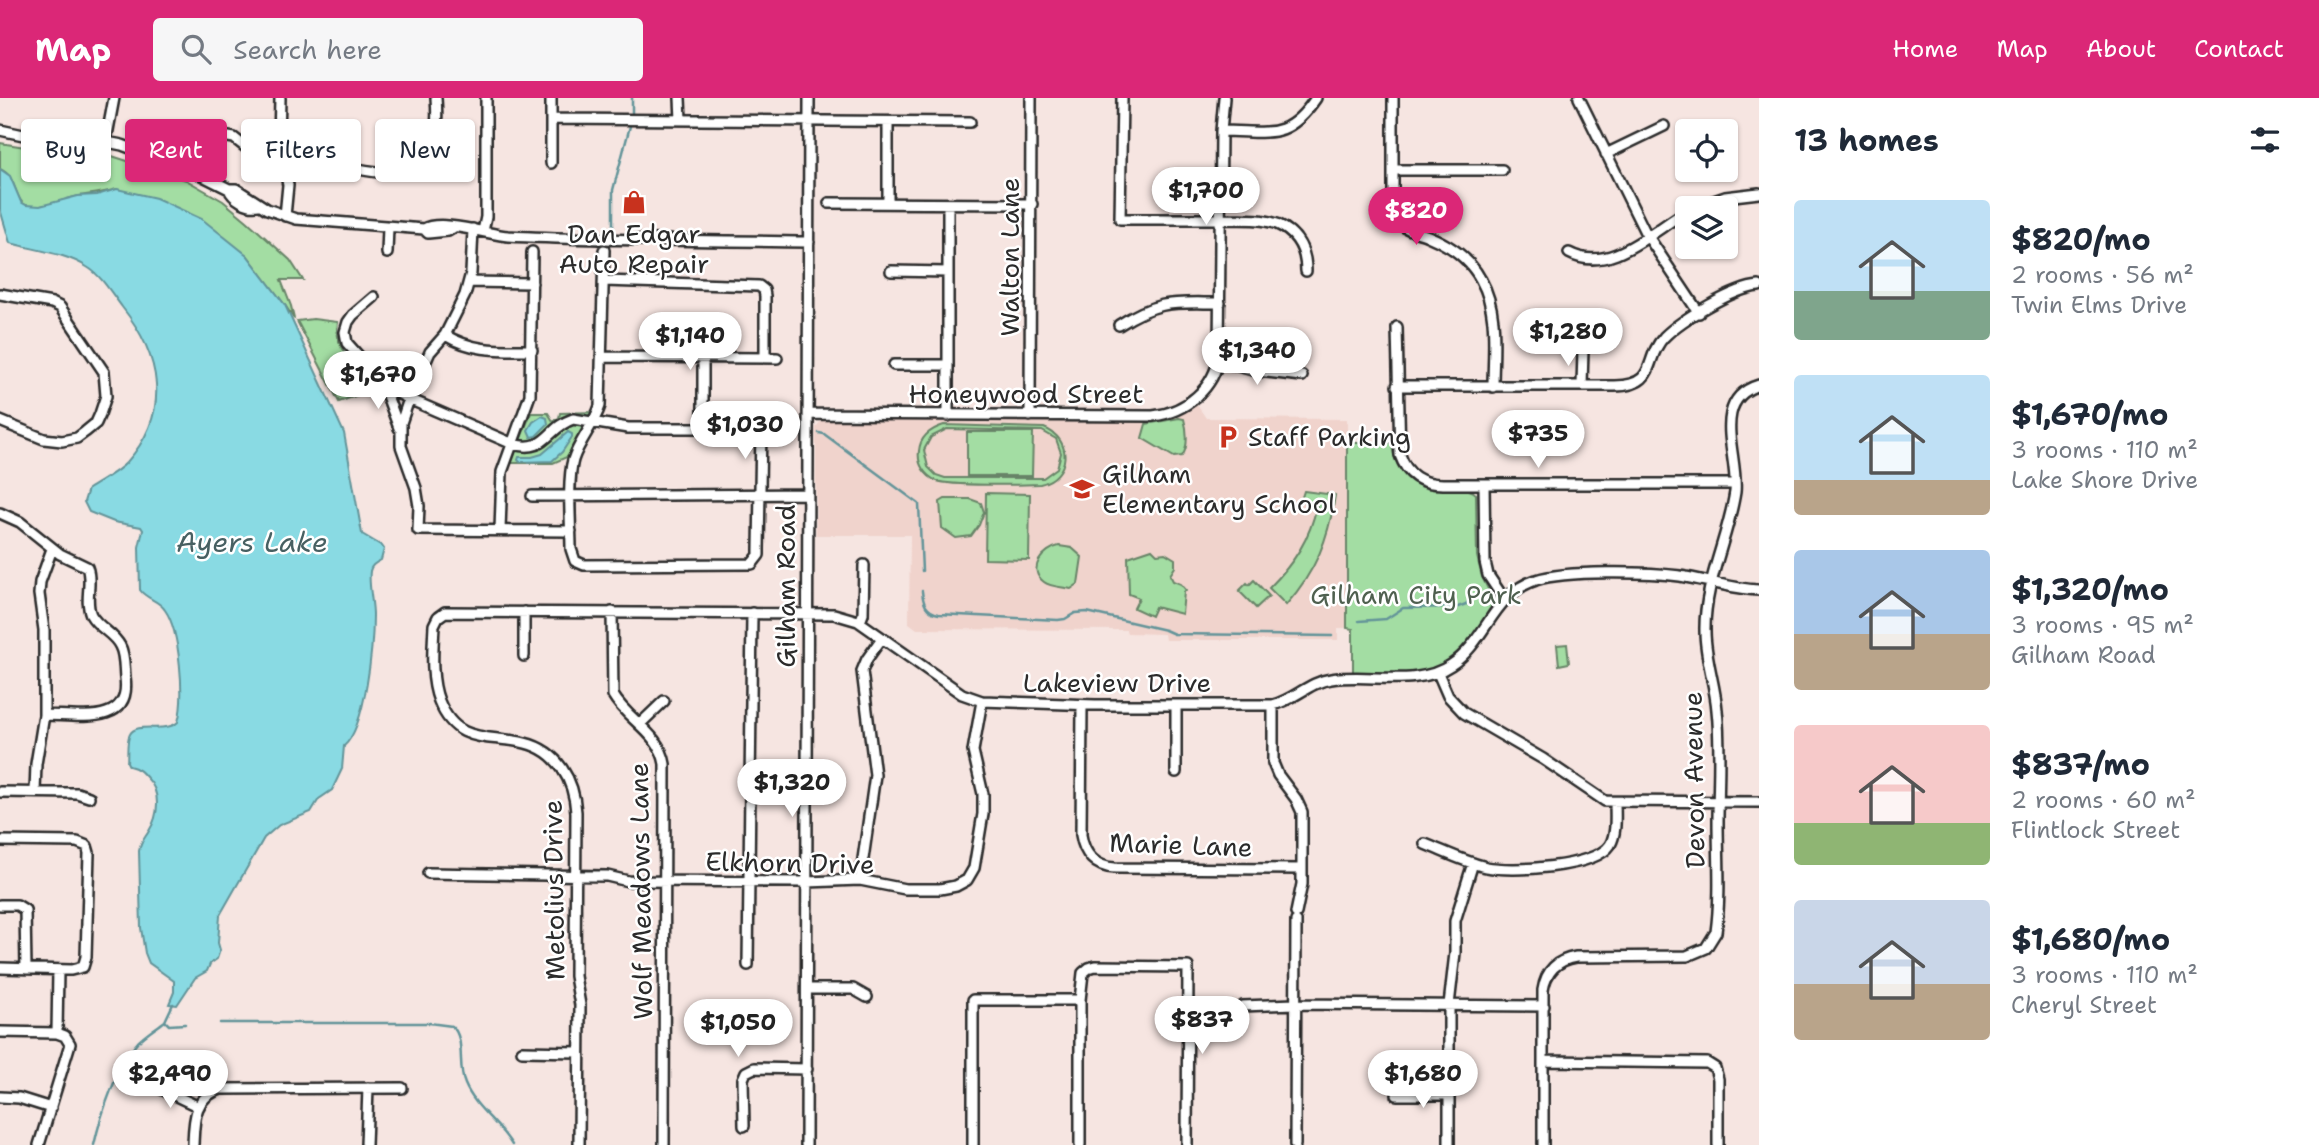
<!DOCTYPE html>
<meta charset="utf-8">
<style>
body{margin:0;font-family:"Shantell Sans",sans-serif;background:#f6f6f7;color:#1f2937;height:100vh;display:flex;flex-direction:column;font-size:26px;white-space:nowrap}
*{box-sizing:border-box;margin:0}
p{font-size:23px;color:#747a83}
.icon{flex:none;width:38px;height:38px;fill:none;stroke:currentColor;stroke-width:2;stroke-linecap:round;stroke-linejoin:round}
.map{position:relative;flex:1;overflow:hidden}
.side{display:flex;flex-direction:column;background:#fff;width:560px}
.side>*{flex:none}
.hud{position:absolute;left:21px;top:21px;width:665px;height:63px;display:flex;gap:14px}
.fabs{position:absolute;left:1675px;top:21px;display:grid;gap:14px}
.fabs a{display:grid;place-items:center;width:63px;height:63px;border-radius:7px;background:#fff;box-shadow:0 2px 5px #0004;font-size:35px}
.price{position:absolute;translate:-50% -60px;padding:0 16px;border-radius:24px;background:#fff;color:#222;font-size:23px;line-height:46px;filter:drop-shadow(0 2px 4px #0008)}
.price::after{content:'';position:absolute;left:50%;top:42px;width:21px;height:16px;margin-left:-10px;background:inherit;clip-path:polygon(0 0,100% 0,50% 100%)}
.price.active{background:#db2777;color:#fff}
ul{padding:0;list-style:none}
li{display:flex;align-items:center;gap:21px;height:175px;padding:0 35px}
li span{display:grid;place-items:center;flex:none;width:196px;height:140px;border-radius:7px;color:#555}
li>.icon{margin-inline-start:auto}
span .icon{width:84px;height:84px;fill:#fffc;stroke-width:1}
li b{font-size:30px}
h2{display:flex;justify-content:space-between;align-items:center;height:84px;padding:0 35px;font-size:30px}
.chip{padding:0 24px;border-radius:7px;background:#fff;box-shadow:0 2px 5px #0004;font-size:24px;line-height:63px}
.chip.active{background:#db2777;color:#fff}
header{display:flex;align-items:center;gap:42px;box-sizing:border-box;height:98px;padding:0 35px;background:#db2777;color:#fff}
header strong{font-size:33px}
nav{display:flex;gap:38px;margin-inline-start:auto;font-size:24px}
.search{width:490px;height:63px;background:#f6f6f7;display:flex;align-items:center;gap:18px;box-sizing:border-box;padding:0 24px;border-radius:7px;color:#747a83;font-size:26px}
main{display:flex;flex:1;min-height:0}
.map>svg:first-child{display:block}
.built{fill:#f0d3cc}
.green{fill:#a3dda3;stroke:#678467;stroke-width:2;fill-rule:evenodd}
.water{fill:#89dae3;stroke:#639499;stroke-width:2}
.lines{fill:none;stroke-linecap:round;stroke-linejoin:round}
.stream{stroke:#639499;stroke-width:2.5}
.minor-casing{stroke:#2b2b2b;stroke-width:14}
.minor{stroke:#fff;stroke-width:9}
.labels{text-anchor:middle;stroke-width:5;stroke-linejoin:round;paint-order:stroke}
.poi-label{font-size:26px;fill:#2b2b2b;stroke:#fff;text-anchor:start}
.street-label{font-size:26px;fill:#2b2b2b;stroke:#fff}
.park-label{font-size:26px;fill:#4f604f;stroke:#fff}
.water-label{font-size:28px;font-style:italic;fill:#476062;stroke:#fff}
</style>
<header>
<strong>Map</strong>
<div class="search"><svg class="icon" aria-label="search" viewBox="0 0 24 24"><circle cx="10" cy="10" r="6"/><path d="M15 15l6 6"/></svg>Search here</div>
<nav><a>Home</a><a>Map</a><a>About</a><a>Contact</a></nav>
</header>
<main>
<div class="map">
<svg width="1759" height="1047" viewBox="0 0 1759 1047">
<rect width="100%" height="100%" fill="#f6e5e1"/>
<filter id="ink" filterUnits="userSpaceOnUse"><feTurbulence type="fractalNoise" baseFrequency=".0143" numOctaves="2"/><feDisplacementMap in="SourceGraphic" scale="14" xChannelSelector="R" yChannelSelector="G"/><feConvolveMatrix kernelMatrix="1 2 1 2 8 2 1 2 1" color-interpolation-filters="sRGB"/></filter>
<g filter="url(#ink)">
<path class="built" d="M 1197,307 L 1206,320 L 1347,321 L 1347,530 L 1338,530 L 1338,542 L 1165,542 L 1164,536 L 1127,535 L 1126,532 L 917,531 L 909,525 L 910,437 L 816,437 L 816,329 L 823,321 L 1146,323 L 1174,318 Z"/>
<path class="green" d="M 0,45 L 44,52 L 67,51 L 112,58 L 186,82 L 223,103 L 247,123 L 290,162 L 303,182 L 281,182 L 291,208 L 294,221 L 285,207 L 247,157 L 117,91 C 103,95 92,96 79,98 C 65,100 30,117 21,103 C 13,91 15,78 0,71 Z
M 313,221 L 338,224 C 333,254 358,270 377,290 L 339,304 L 297,223 Z
M 594,314 L 569,358 L 553,365 L 511,365 L 531,315 L 548,315 L 553,323 L 559,320 L 560,315 Z
M 1179,320 L 1184,321 C 1187,331 1189,349 1182,358 L 1174,359 L 1142,340 L 1146,326 Z
M 944,327 L 1044,330 C 1073,341 1071,379 1040,386 C 1022,387 950,388 937,383 C 925,378 917,366 919,353 C 920,339 931,331 944,327 ZM 947,331 L 1042,333 L 1056,341 L 1061,355 L 1057,370 L 1043,380 L 945,380 L 936,377 L 928,369 L 924,352 L 931,339 Z
M 967,334 L 1033,334 L 1032,378 L 967,378 Z
M 1347,345 L 1392,345 C 1393,368 1408,389 1433,391 C 1446,392 1466,387 1476,396 L 1477,458 L 1482,479 L 1494,503 C 1479,531 1455,573 1419,575 C 1397,576 1375,574 1353,574 L 1353,531 L 1347,530 Z
M 1304,393 L 1335,397 C 1329,440 1316,473 1286,507 L 1269,490 C 1294,465 1310,441 1317,407 L 1301,402 Z
M 986,395 L 1030,396 L 1029,462 L 985,461 Z
M 945,401 L 970,401 L 981,405 L 984,414 L 979,427 L 971,438 L 956,440 L 942,430 L 940,404 Z
M 1059,448 L 1072,450 L 1082,459 L 1078,486 L 1071,491 C 1063,489 1050,489 1044,484 C 1026,471 1044,451 1059,448 Z
M 1152,451 L 1157,456 L 1165,455 L 1175,461 L 1175,469 L 1170,477 L 1173,483 L 1181,486 L 1186,492 L 1184,494 L 1182,516 L 1155,509 L 1151,518 L 1134,510 L 1139,500 L 1129,496 L 1128,459 Z
M 1254,482 L 1269,498 L 1256,510 L 1239,493 L 1247,485 L 1249,487 Z
M 1567,546 L 1569,565 L 1559,567 L 1557,547 Z"/>
<path class="water" d="M 0,71 L 10,78 L 21,104 L 26,107 L 40,108 L 78,98 L 97,97 L 117,91 L 156,100 L 202,121 L 247,157 L 285,207 L 344,335 L 362,436 L 382,448 L 384,451 L 381,462 C 376,465 371,467 370,473 C 368,487 373,503 373,517 C 373,547 366,629 344,648 L 342,671 L 332,692 L 319,701 L 311,714 L 279,727 L 264,740 L 220,817 L 218,845 L 220,852 L 217,861 L 210,866 L 207,873 L 195,880 L 177,907 L 169,906 L 174,894 L 174,883 L 149,865 L 145,855 L 141,830 L 139,753 C 141,743 145,740 149,733 C 159,717 161,693 147,680 C 141,673 138,670 129,668 L 127,664 C 128,657 126,643 130,636 C 137,623 165,636 178,624 C 185,599 180,533 165,512 C 159,502 146,501 140,492 L 139,449 L 143,432 L 141,429 L 114,424 L 89,414 L 84,404 L 88,391 C 100,383 117,375 127,364 C 172,313 161,258 122,209 C 112,196 101,177 87,169 C 65,155 35,152 10,145 L 0,111 Z
M 542,318 L 547,320 L 548,326 L 536,338 L 531,339 L 528,332 L 533,324 Z
M 568,334 L 572,336 L 572,339 L 562,354 L 552,363 L 520,364 L 518,362 L 519,359 L 532,359 L 542,356 Z"/>
<g class="lines">
<path class="stream" d="M 632,0 L 632,15
M 613,132 L 613,92 L 630,28
M 819,335 L 824,336 L 919,406 L 922,473
M 922,493 C 923,505 926,514 939,516 L 1058,522 L 1065,521 L 1075,515 L 1087,514 L 1165,532 L 1174,536 L 1332,538
M 1359,523 L 1386,521 L 1403,510 L 1458,509 L 1466,506 L 1476,496
M 173,906 L 165,923 L 169,927 L 185,926
M 220,925 L 429,925 L 452,928 C 466,941 457,969 465,986 C 475,1010 499,1025 512,1047
M 94,1047 C 101,1016 117,968 138,944 C 146,936 156,930 165,923"/>
<g class="minor-casing">
<path id="minor" d="M 280,0 L 279,43 L 288,87 L 285,118
M 551,0 L 551,65
M 680,0 L 681,22
M 1122,0 L 1120,121 C 1153,121 1185,121 1218,121 C 1237,122 1259,119 1277,126 C 1297,135 1306,152 1306,173
M 1393,0 L 1393,103 C 1394,112 1396,122 1403,128 C 1410,133 1421,135 1428,138 C 1450,147 1470,161 1481,182 C 1499,214 1493,254 1493,289
M 1579,0 L 1645,134 L 1699,215
M 551,21 L 970,24
M 888,24 L 888,105
M 0,32 L 42,41 L 70,38
M 1221,33 C 1269,33 1286,44 1316,0
M 25,36 L 52,33 L 122,47 L 197,75 L 229,91 L 236,91 L 267,111 L 296,121 L 424,131 C 440,121 488,136 508,138 C 608,143 708,142 809,144
M 217,37 L 234,40 L 253,55 L 262,58 C 282,60 303,56 322,60 C 334,63 346,69 358,71 C 422,84 441,63 436,0
M 106,43 L 114,0
M 1606,56 L 1664,28
M 1393,72 L 1502,72
M 229,91 C 233,101 248,109 258,107
M 829,105 L 1032,106
M 1693,110 L 1725,99 L 1759,95
M 424,131 L 428,135 L 448,133 L 453,130
M 473,131 L 471,175 L 465,197 L 445,237 L 430,254 L 409,301 L 401,325 L 401,348 L 416,390 L 419,408 L 418,432 L 571,433
M 483,133 L 486,119 L 486,0
M 604,152 L 600,308 C 594,327 579,343 573,362 C 567,383 571,428 571,451 L 575,463 L 584,467 L 752,466 L 759,457 L 759,452 L 761,330
M 387,155 L 388,129
M 1569,155 C 1610,177 1653,132 1687,113
M 891,173 L 948,174
M 604,183 L 759,188 L 764,192 L 765,198 L 765,259
M 469,184 L 532,185
M 0,196 L 52,205 L 60,209 L 104,274 L 106,298 L 100,316 L 96,325 L 85,334 L 77,340 L 62,343 L 44,341 L 0,323
M 374,199 L 353,217 L 348,224 L 345,234 L 347,245 L 380,282 L 392,292 L 409,301 L 513,346 C 547,356 546,330 573,321 L 628,330 L 793,330
M 1119,227 C 1160,201 1174,205 1220,205
M 1397,229 L 1400,357 C 1407,377 1421,386 1443,386 L 1735,386
M 445,237 C 473,254 500,252 532,252
M 603,259 L 777,260
M 703,259 L 703,330
M 1219,263 L 1257,273 L 1302,278
M 894,267 L 948,267
M 383,287 L 399,330
M 1397,288 L 1615,288 C 1659,287 1643,261 1664,239 C 1682,221 1734,190 1759,188
M 1582,288 L 1583,251
M 808,316 L 1153,318 C 1186,314 1215,290 1219,257 L 1221,33 L 1224,0
M 948,318 L 948,106
M 1030,318 L 1031,0
M 1484,386 L 1485,464 L 1488,477 L 1504,501
M 532,398 L 807,396
M 0,415 L 20,424 L 60,456 L 87,469 C 93,484 84,502 91,517 C 98,530 114,535 120,548 C 125,557 124,570 125,580 C 132,629 76,617 44,617
M 500,432 L 502,374 L 530,297 L 532,154
M 524,514 L 524,558
M 612,514 L 613,597 C 627,622 660,635 665,666 L 664,1047
M 860,524 L 863,516 L 864,467
M 1438,575 L 1448,598 L 1464,615 L 1543,661 L 1605,703 L 1759,704
M 1082,607 L 1081,737 C 1084,756 1095,769 1115,770 L 1302,771
M 1176,607 L 1176,674
M 1273,607 L 1273,665 L 1278,677 L 1296,701 L 1302,714 L 1302,786 L 1296,815
M 640,626 L 664,603
M 0,694 L 77,695 L 89,699
M 35,694 L 36,666 L 44,617 L 44,532 L 39,496 L 40,484 L 52,451
M 0,743 L 77,744 L 87,748 L 89,755 L 86,859 L 83,869 L 71,872 L 0,870
M 1425,746 C 1445,754 1465,764 1486,769 C 1511,774 1595,770 1610,747 C 1617,735 1615,717 1615,704
M 428,775 L 607,778 L 628,783 L 807,784 L 860,782 L 905,791 L 940,791 L 956,788 L 967,782 L 974,770 L 983,716 L 983,696 L 973,653 L 982,603
M 860,782 L 875,677 L 862,573 L 867,561 L 882,540
M 0,807 L 17,807 L 25,812 L 26,871
M 748,867 L 752,515
M 807,891 L 853,891 L 867,899
M 1243,908 L 1295,906 L 1544,908
M 0,934 L 57,935
M 522,953 L 579,954
M 1544,963 L 1707,965 L 1715,970 L 1718,981 L 1718,1047
M 155,988 L 197,1008
M 1397,997 L 1449,997
M 0,999 L 19,1000 L 51,1010
M 744,1028 L 743,981 L 746,974 L 754,970 L 807,971
M 39,1047 L 70,946 L 65,938 L 57,935 L 58,872
M 193,1047 C 194,1023 193,999 221,991 L 402,990
M 366,1047 L 368,990
M 579,1047 L 580,907 L 575,878 L 576,714 C 574,682 558,653 525,645 C 489,636 457,648 439,603 C 430,580 433,551 434,527 L 438,519 L 445,514 L 834,516 L 858,523 L 962,596 L 982,603 L 1095,607 L 1273,607 C 1294,602 1309,584 1331,581 C 1370,575 1417,590 1451,567 C 1487,543 1492,496 1536,482 C 1565,472 1649,474 1680,478 C 1706,482 1732,491 1759,492
M 806,1047 L 809,0
M 973,1047 L 973,902 L 1080,902 L 1083,875 L 1089,870 L 1095,868 L 1188,869 L 1187,1047
M 1080,1047 L 1080,902
M 1295,1047 L 1296,823
M 1449,1047 L 1449,907 L 1455,855 L 1455,823 L 1473,765
M 1543,1047 L 1543,892 C 1546,873 1557,862 1576,859 L 1687,858 L 1706,850 L 1716,834 C 1721,798 1718,760 1718,723 C 1718,686 1721,648 1717,612 C 1715,586 1705,560 1705,533 C 1704,485 1728,441 1735,394 C 1739,358 1709,302 1759,287"/>
</g>
<use href="#minor" class="minor"/>
</g>
</g>
<defs>
<g id="shop-bare" transform="scale(1.89)"><path d="M-5-2.5h2.3a2.7 3.5 0 0 1 5.4 0H5L5.5 6h-11ZM-1.5-2.5h3a1.5 2.3 0 0 0-3 0Z" fill="#c8321e" stroke="#fff" stroke-width="2.5" paint-order="stroke"/></g>
<g id="parking-bare" transform="scale(1.89)"><path d="M-3.5-5.5H1a3.5 3.5 0 0 1 0 7H-1V5.5H-3.5ZM-1-3.4V-.6H.8a1.4 1.4 0 0 0 0-2.8Z" fill="#c8321e" stroke="#fff" stroke-width="2.5" paint-order="stroke"/></g>
<g id="school-bare" transform="scale(1.89)"><path d="M0-5L7-2L0 1L-7-2ZM-4 1L0 2.5L4 1V4Q0 6-4 4Z" fill="#c8321e" stroke="#fff" stroke-width="2.5" paint-order="stroke"/></g>
</defs>
<g fill-rule="evenodd">
<use href="#shop-bare" x="634" y="104"/>
<use href="#parking-bare" x="1228" y="339"/>
<use href="#school-bare" x="1082" y="391"/>
</g>
<g class="labels">
<g class="poi-label">
<text x="634" y="145" text-anchor="middle">Dan Edgar<tspan x="634" dy="30">Auto Repair</tspan></text>
<text x="1248" y="348">Staff Parking</text>
<text x="1102" y="385">Gilham<tspan x="1102" dy="30">Elementary School</tspan></text>
</g>
<g class="street-label">
<text transform="translate(1010 159) rotate(-90)" y="9">Walton Lane</text>
<text x="1026" y="305">Honeywood Street</text>
<text transform="translate(786 488) rotate(-90)" y="9">Gilham Road</text>
<text x="1117" y="594">Lakeview Drive</text>
<text transform="translate(1694 682) rotate(-91)" y="9">Devon Avenue</text>
<text transform="translate(1181 747) rotate(2)" y="9">Marie Lane</text>
<text transform="translate(790 765) rotate(1)" y="9">Elkhorn Drive</text>
<text transform="translate(554 792) rotate(-91)" y="9">Metolius Drive</text>
<text transform="translate(641 793) rotate(-91)" y="9">Wolf Meadows Lane</text>
</g>
<g class="park-label">
<text x="1416" y="506">Gilham City Park</text>
</g>
<g class="water-label">
<text x="252" y="454">Ayers Lake</text>
</g>
</g>
</svg>
<div class="fabs">
<a><svg class="icon" aria-label="locate" viewBox="0 0 24 24"><circle cx="12" cy="12" r="6"/><path d="M12 2v4M12 18v4M2 12h4M18 12h4"/></svg></a>
<a><svg class="icon" aria-label="layers" viewBox="0 0 24 24"><path d="M12 4l9 5-9 5-9-5zM3 14l9 5 9-5"/></svg></a>
</div>
<b class="price" style="left:1206px;top:129px">$1,700</b>
<b class="price active" style="left:1416px;top:149px">$820</b>
<b class="price" style="left:1568px;top:270px">$1,280</b>
<b class="price" style="left:690px;top:274px">$1,140</b>
<b class="price" style="left:1257px;top:289px">$1,340</b>
<b class="price" style="left:378px;top:313px">$1,670</b>
<b class="price" style="left:745px;top:363px">$1,030</b>
<b class="price" style="left:1538px;top:372px">$735</b>
<b class="price" style="left:792px;top:721px">$1,320</b>
<b class="price" style="left:1202px;top:958px">$837</b>
<b class="price" style="left:738px;top:961px">$1,050</b>
<b class="price" style="left:170px;top:1012px">$2,490</b>
<b class="price" style="left:1423px;top:1012px">$1,680</b>
<div class="hud">
<a class="chip">Buy</a>
<a class="chip active">Rent</a>
<a class="chip">Filters</a>
<a class="chip">New</a>
</div>
</div>
<section class="side">
<h2>13 homes<svg class="icon" aria-label="filters" viewBox="0 0 24 24"><path d="M4 7h16M4 17h16"/><circle cx="9" cy="7" r="2"/><circle cx="15" cy="17" r="2"/></svg></h2>
<ul>
<li><span style="background:linear-gradient(#bfe0f5 65%,#7fa58c 0)"><svg class="icon" aria-label="home" viewBox="0 0 24 24"><path d="M3 11l9-7 9 7M6 9v11h12V9"/></svg></span><div><b>$820/mo</b><p>2 rooms · 56 m²</p><p>Twin Elms Drive</p></div></li>
<li><span style="background:linear-gradient(#bfe0f5 75%,#b9a48a 0)"><svg class="icon" aria-label="home" viewBox="0 0 24 24"><path d="M3 11l9-7 9 7M6 9v11h12V9"/></svg></span><div><b>$1,670/mo</b><p>3 rooms · 110 m²</p><p>Lake Shore Drive</p></div></li>
<li><span style="background:linear-gradient(#a9c7e8 60%,#b9a48a 0)"><svg class="icon" aria-label="home" viewBox="0 0 24 24"><path d="M3 11l9-7 9 7M6 9v11h12V9"/></svg></span><div><b>$1,320/mo</b><p>3 rooms · 95 m²</p><p>Gilham Road</p></div></li>
<li><span style="background:linear-gradient(#f6c9c9 70%,#8fb573 0)"><svg class="icon" aria-label="home" viewBox="0 0 24 24"><path d="M3 11l9-7 9 7M6 9v11h12V9"/></svg></span><div><b>$837/mo</b><p>2 rooms · 60 m²</p><p>Flintlock Street</p></div></li>
<li><span style="background:linear-gradient(#c9d6e8 60%,#b9a48a 0)"><svg class="icon" aria-label="home" viewBox="0 0 24 24"><path d="M3 11l9-7 9 7M6 9v11h12V9"/></svg></span><div><b>$1,680/mo</b><p>3 rooms · 110 m²</p><p>Cheryl Street</p></div></li>
</ul>
</section>
</main>
